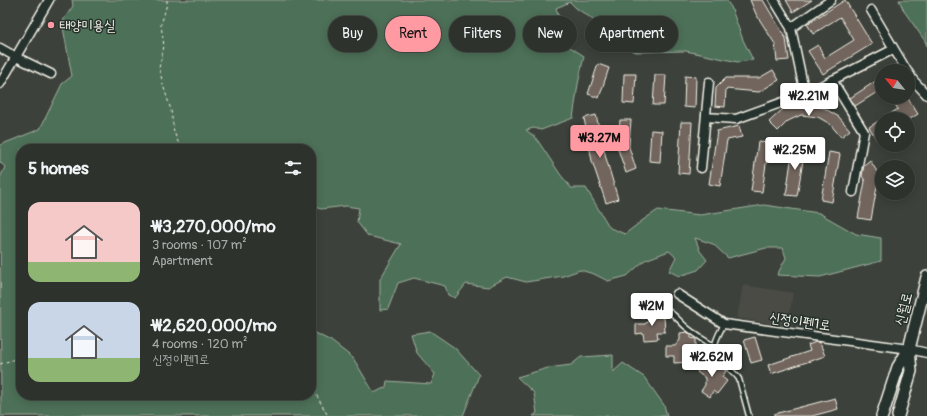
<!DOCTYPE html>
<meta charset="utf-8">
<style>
body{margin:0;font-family:Pangolin,"Poor Story",sans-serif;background:#393e38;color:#f1f3f6;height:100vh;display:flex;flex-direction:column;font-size:15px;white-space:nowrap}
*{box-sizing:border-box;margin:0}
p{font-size:13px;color:#a7aaa9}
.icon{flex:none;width:22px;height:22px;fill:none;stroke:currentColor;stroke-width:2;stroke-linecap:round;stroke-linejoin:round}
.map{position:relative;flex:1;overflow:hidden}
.sheet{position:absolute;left:16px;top:144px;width:300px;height:256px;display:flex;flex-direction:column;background:#2d322c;border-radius:16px;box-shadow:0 2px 10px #0003,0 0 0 1px #484d48}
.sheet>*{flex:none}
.guide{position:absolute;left:328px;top:16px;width:380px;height:36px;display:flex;gap:8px}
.needle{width:26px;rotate:300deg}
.tools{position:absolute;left:875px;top:64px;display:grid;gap:8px}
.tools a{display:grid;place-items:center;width:40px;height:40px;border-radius:50%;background:#2d322c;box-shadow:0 2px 10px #0003,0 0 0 1px #484d48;font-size:20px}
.price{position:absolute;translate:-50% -34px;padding:0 9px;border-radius:4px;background:#fff;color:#222;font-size:13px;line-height:26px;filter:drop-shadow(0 1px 2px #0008)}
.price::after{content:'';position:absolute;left:50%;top:24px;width:12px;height:9px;margin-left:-6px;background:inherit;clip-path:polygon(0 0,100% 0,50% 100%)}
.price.active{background:#ff9aa2;color:#111}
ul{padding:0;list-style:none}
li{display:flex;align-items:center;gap:12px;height:100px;padding:0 12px}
li span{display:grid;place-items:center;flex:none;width:112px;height:80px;border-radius:12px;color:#555}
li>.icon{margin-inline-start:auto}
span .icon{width:48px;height:48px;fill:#fffc;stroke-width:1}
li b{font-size:17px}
h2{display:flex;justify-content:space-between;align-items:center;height:48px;padding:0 12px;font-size:17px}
.tag{padding:0 14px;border-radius:18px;background:#2d322c;box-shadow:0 2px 10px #0003,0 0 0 1px #484d48;font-size:14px;line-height:36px}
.tag.active{background:#ff9aa2;color:#111}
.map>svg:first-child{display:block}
.built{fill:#4c4c45}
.green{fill:#4e6f59;stroke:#a1b0a0}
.building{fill:#71655d;stroke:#f4f1e8}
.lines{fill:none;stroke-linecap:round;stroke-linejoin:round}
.lane-casing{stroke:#f4f1e8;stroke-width:7}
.street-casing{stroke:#f4f1e8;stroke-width:11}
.secondary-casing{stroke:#f4f1e8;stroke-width:14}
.path{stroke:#f4f1e8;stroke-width:1;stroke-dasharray:3 3;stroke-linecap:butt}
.lane{stroke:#26332d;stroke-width:4}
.street{stroke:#26332d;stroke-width:8}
.secondary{stroke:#26332d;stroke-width:11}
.poi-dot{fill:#ff9aa2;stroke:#26332d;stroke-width:1.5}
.labels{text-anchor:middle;stroke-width:3;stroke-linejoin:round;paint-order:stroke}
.poi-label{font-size:14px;fill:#f4f1e8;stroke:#26332d;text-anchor:start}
.street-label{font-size:14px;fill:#f4f1e8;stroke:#26332d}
</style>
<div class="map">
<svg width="927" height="416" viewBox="0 0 927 416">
<rect width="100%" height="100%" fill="#3c423b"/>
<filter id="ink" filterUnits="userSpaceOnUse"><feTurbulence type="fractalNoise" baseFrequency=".025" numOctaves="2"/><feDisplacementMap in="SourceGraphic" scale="8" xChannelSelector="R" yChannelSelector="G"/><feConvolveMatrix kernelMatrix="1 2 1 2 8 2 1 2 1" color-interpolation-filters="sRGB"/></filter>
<g filter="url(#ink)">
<path class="built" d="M 743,285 L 793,293 L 787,326 L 737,318 Z"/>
<path class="green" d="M 72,0 L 726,0 L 731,7 L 743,40 L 753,60 L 738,62 L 686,51 L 636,52 L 607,39 L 591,18 L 576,8 L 570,2 L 556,8 L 561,23 L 562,42 L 584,56 L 578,84 L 573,118 L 541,130 L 534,128 L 526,130 L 536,138 L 560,174 L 571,188 L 586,188 L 599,210 L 610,228 L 625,234 L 643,220 L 658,210 L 700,215 L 764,205 L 819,213 L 856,234 L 881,238 L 881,261 L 820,277 L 777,275 L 786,258 L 783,248 L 766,248 L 728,258 L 713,244 L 695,238 L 700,251 L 707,260 L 698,270 L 679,276 L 669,271 L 676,257 L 669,251 L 645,260 L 627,276 L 608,281 L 594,274 L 580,270 L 563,276 L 526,282 L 507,277 L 488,287 L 466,284 L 455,298 L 448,295 L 445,286 L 414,278 L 398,283 L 388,309 L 380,310 L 380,279 L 401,244 L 368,236 L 357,222 L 359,208 L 346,206 L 321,209 L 311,206 L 311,149 L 21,149 L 21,395 L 311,395 L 311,331 L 331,341 L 353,358 L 374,393 L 386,387 L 387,381 L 431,384 L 435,374 L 417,353 L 411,334 L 430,331 L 455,348 L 479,375 L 463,416 L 1,416 L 0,178 L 5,167 L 0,162 L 0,145 L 40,129 L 62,84 L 72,76 L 62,22 L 73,6 Z
M 899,0 L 927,0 L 927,46 L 925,41 L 904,11 Z
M 613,355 L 613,372 L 623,363 L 644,377 L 664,405 L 667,416 L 533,416 L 537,413 L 534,393 L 517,377 L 548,368 L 571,365 L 581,357 Z"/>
<path class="building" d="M 750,0 L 763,0 L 786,39 L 789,60 L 777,61 L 775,44 L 756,14 Z
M 786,0 L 812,0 L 793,12 Z
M 845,0 L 872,44 L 823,74 L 808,51 L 818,45 L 825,58 L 854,40 L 840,17 L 813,34 L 807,24 Z
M 598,64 L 609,68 L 599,98 L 588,94 Z
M 773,70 L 779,80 L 759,92 L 726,89 L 725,107 L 715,106 L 716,88 L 726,78 L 759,78 Z
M 624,74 L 636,74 L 634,104 L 623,103 Z
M 655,75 L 666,75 L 664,105 L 653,105 Z
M 685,76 L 696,77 L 695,108 L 684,107 Z
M 882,77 L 882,89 L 855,106 L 850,98 Z
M 890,97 L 907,97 L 918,114 L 910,119 L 882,119 L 882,137 L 877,140 L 869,127 L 898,109 Z
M 803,103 L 824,108 L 839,117 L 850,130 L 841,137 L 830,124 L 818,117 L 801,115 L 788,121 L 778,131 L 769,122 L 784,108 Z
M 596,115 L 606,158 L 618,199 L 606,203 L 592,161 L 584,118 Z
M 620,120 L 631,120 L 629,147 L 636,169 L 626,173 L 618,149 Z
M 681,122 L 692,122 L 689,174 L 678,173 Z
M 739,126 L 742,137 L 727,140 L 720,186 L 709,184 L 717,131 Z
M 651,130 L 662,131 L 660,162 L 649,161 Z
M 758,142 L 769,143 L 762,192 L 751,191 Z
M 793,147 L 805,149 L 797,196 L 786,195 Z
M 829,152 L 840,154 L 832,202 L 821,200 Z
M 870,160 L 879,175 L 871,220 L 858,218 L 865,181 L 862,176 L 864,165 Z
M 659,312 L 660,317 L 664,317 L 665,332 L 657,332 L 658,339 L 644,340 L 643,333 L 636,334 L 636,324 L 645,324 L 650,319 L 649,314 Z
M 687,332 L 691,335 L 691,338 L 696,339 L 696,355 L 689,355 L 690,362 L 674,363 L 674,356 L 666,356 L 666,346 L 675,346 L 680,340 L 680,333 Z
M 755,337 L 762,360 L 751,363 L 744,340 Z
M 816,342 L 820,343 L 825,356 L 771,374 L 768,365 L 810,351 L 808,345 Z
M 712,362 L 726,371 L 722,377 L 727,381 L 717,394 L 713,391 L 710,397 L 701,391 L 705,385 L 705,378 L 697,372 L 703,363 L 705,363 L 709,366 Z
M 835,398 L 838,409 L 812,416 L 774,416 L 774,414 Z"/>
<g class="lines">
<g class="lane-casing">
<path id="lane" d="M 643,315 C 647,310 657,307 664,309 C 672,311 679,321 686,327 C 695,334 704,341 715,346
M 724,324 C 721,330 716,338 715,345 C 713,360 732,368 739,379 L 749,416"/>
</g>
<g class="street-casing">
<path id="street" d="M 774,0 L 791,28 L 805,94
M 871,10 L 907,71
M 791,28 L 831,0
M 0,48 L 16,57 L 51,74
M 908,72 L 913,80 L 927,95
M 832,80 L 864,132 L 853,192
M 0,84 L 49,0
M 706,117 L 736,119 L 805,94 L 894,49
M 701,168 L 709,82
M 677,294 L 724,324 L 909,349 L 927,353"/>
</g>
<g class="secondary-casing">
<path id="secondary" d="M 882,416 L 898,367 L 909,349 L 927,277
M 898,416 L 911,371 L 909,349"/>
</g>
<path class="path" d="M 167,0 L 167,4 L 161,25 L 164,46 L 159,68 L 164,88 L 171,110 L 174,132 L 181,149
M 0,364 L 21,357
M 311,385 L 328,416"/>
<use href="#lane" class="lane"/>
<use href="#street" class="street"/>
<use href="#secondary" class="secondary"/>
</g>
</g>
<circle class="poi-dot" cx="51" cy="25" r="4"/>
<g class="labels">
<g class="poi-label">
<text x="59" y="30">태양미용실</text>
</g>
<g class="street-label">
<text transform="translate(903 309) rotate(-76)" y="5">신월로</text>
<text transform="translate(800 321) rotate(8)" y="5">신정이펜1로</text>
</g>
</g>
</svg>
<div class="tools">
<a><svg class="needle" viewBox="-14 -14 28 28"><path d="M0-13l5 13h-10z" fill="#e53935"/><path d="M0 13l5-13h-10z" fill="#a7aaa9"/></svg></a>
<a><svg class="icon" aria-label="locate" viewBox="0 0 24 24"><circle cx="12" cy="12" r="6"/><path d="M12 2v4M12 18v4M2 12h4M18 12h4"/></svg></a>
<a><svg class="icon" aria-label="layers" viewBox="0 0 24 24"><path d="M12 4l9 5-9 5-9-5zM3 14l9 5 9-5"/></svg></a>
</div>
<b class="price" style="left:809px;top:117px">₩2.21M</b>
<b class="price active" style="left:600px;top:159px">₩3.27M</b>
<b class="price" style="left:795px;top:171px">₩2.25M</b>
<b class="price" style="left:652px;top:327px">₩2M</b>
<b class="price" style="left:712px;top:378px">₩2.62M</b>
<div class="guide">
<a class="tag">Buy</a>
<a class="tag active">Rent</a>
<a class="tag">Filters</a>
<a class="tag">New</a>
<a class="tag">Apartment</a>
</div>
<section class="sheet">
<h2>5 homes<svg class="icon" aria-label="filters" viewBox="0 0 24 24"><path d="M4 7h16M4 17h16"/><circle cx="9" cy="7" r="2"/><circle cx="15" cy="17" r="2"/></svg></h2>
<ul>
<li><span style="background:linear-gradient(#f6c9c9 75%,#8fb573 0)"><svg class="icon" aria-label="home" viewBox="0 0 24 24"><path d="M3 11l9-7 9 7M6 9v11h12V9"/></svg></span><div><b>₩3,270,000/mo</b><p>3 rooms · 107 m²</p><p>Apartment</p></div></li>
<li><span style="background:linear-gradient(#c9d6e8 70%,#8fb573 0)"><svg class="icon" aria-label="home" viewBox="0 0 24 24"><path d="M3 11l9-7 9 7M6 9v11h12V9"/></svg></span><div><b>₩2,620,000/mo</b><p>4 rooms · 120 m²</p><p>신정이펜1로</p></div></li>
</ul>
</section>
</div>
